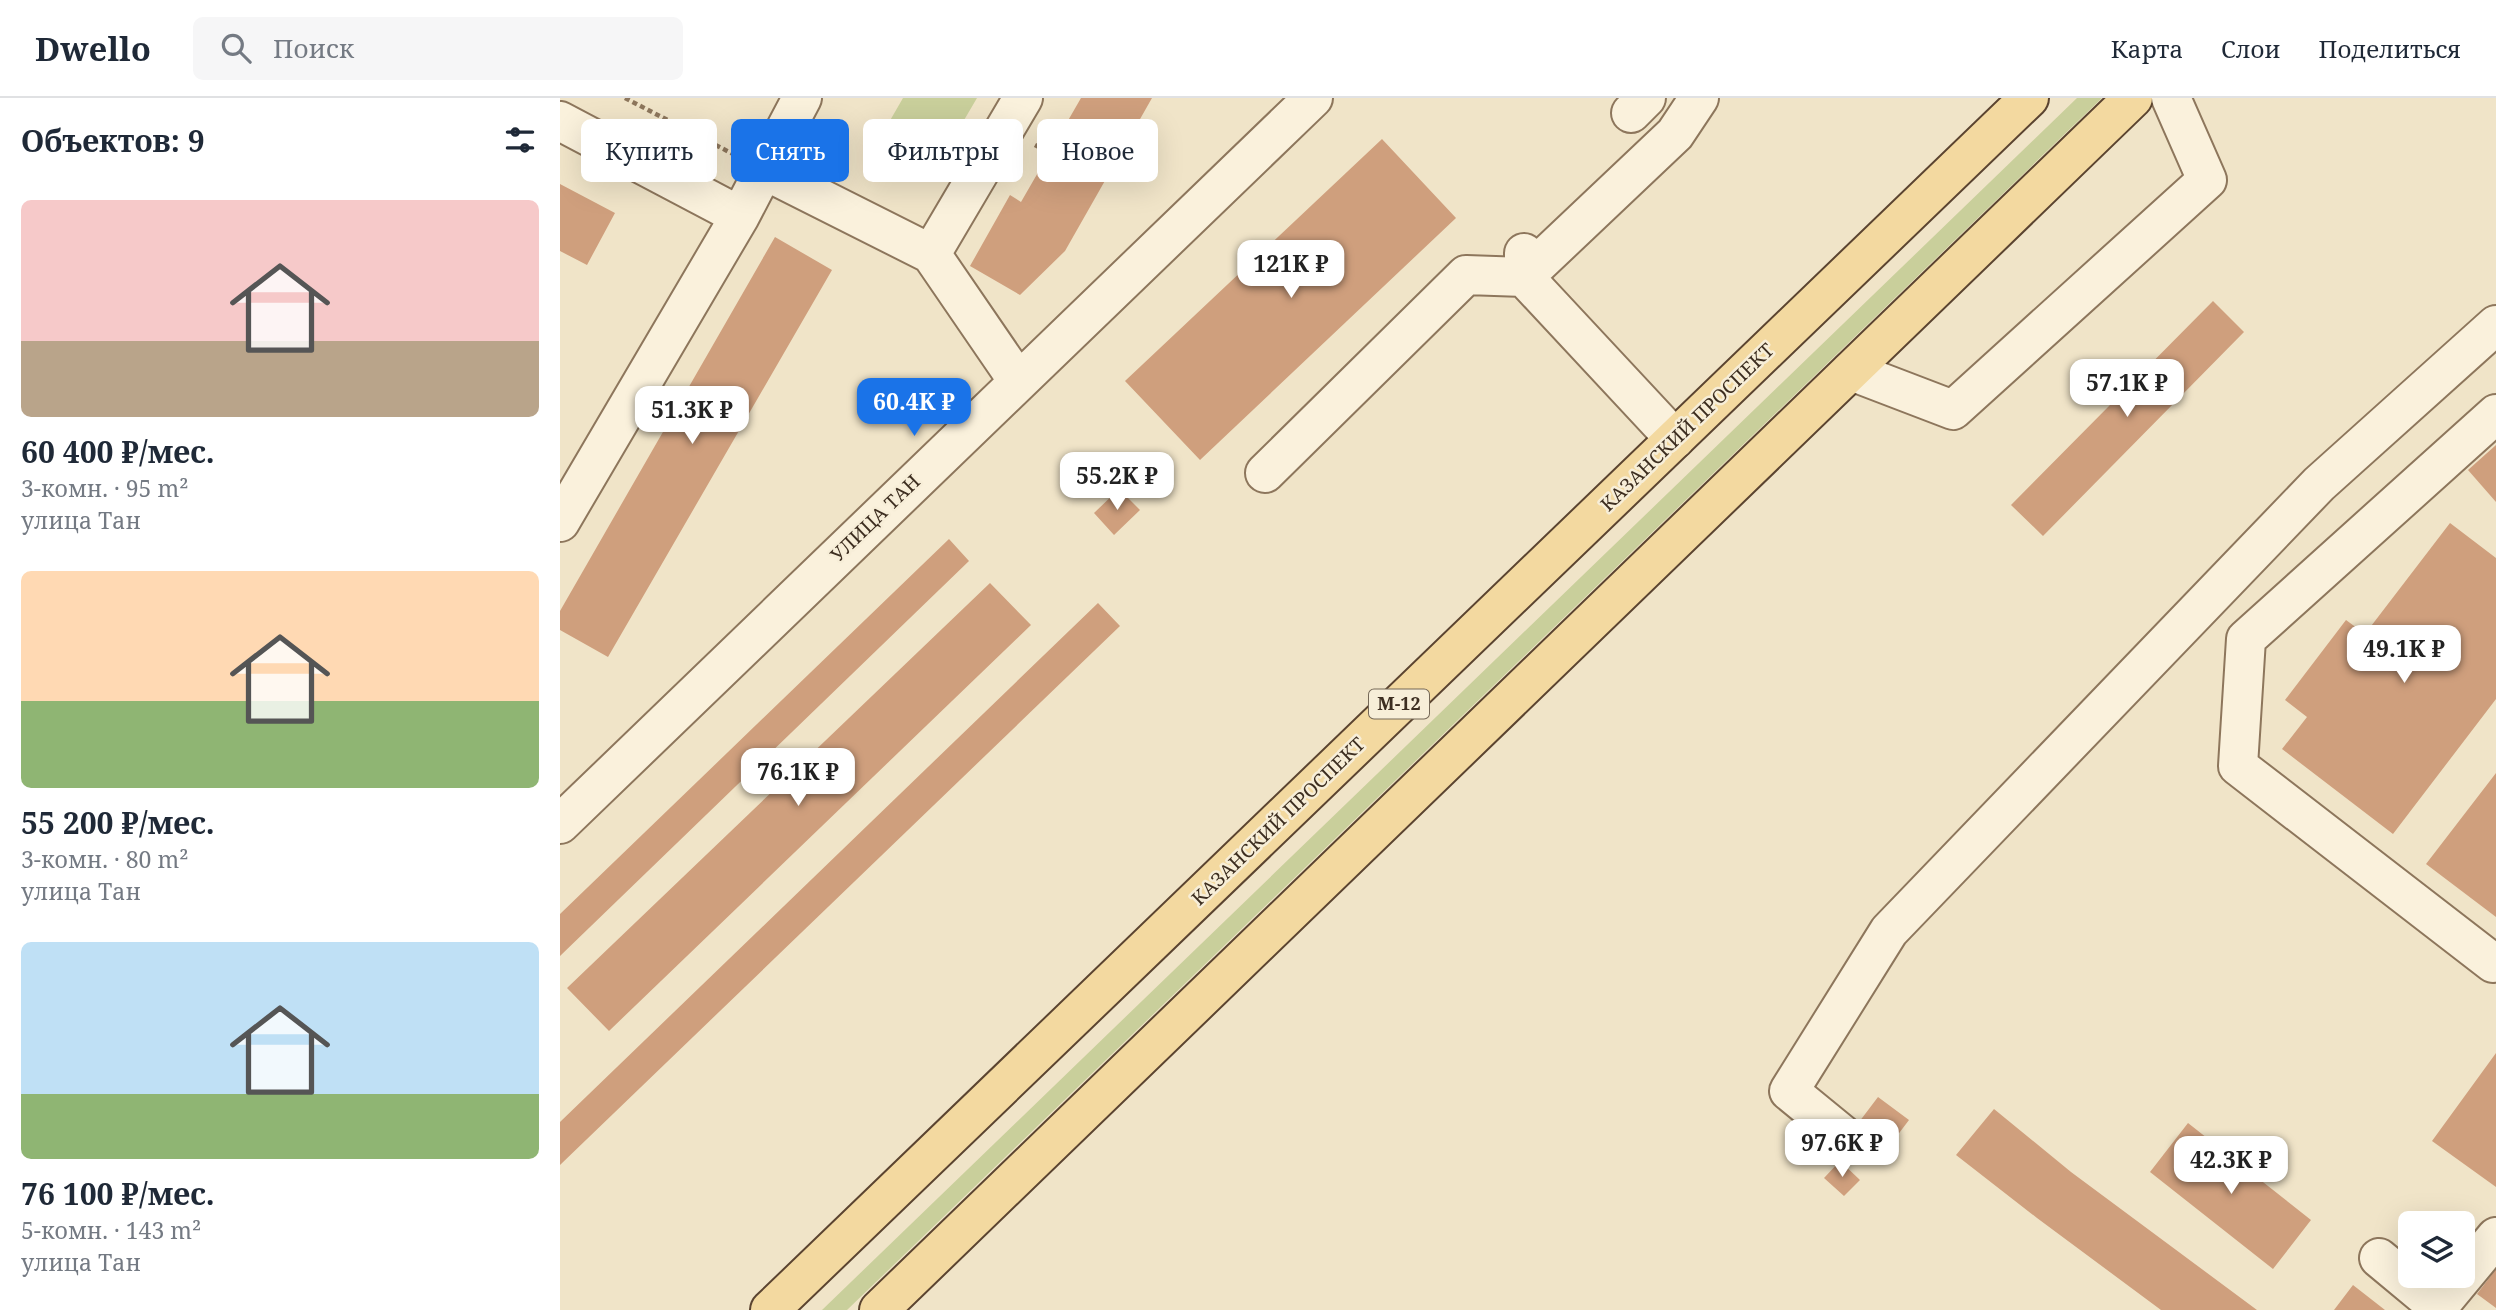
<!DOCTYPE html>
<html lang="ru">
<meta charset="utf-8">
<style>
body{margin:0;font-family:"Noto Serif",serif;background:#f6f6f7;color:#1f2937;height:100vh;display:flex;flex-direction:column;font-size:26px;white-space:nowrap}
*{box-sizing:border-box;margin:0}
p{font-size:23px;color:#747a83}
.icon{flex:none;width:38px;height:38px;fill:none;stroke:currentColor;stroke-width:2;stroke-linecap:round;stroke-linejoin:round}
.map{position:relative;flex:1;overflow:hidden}
.drawer{display:flex;flex-direction:column;background:#fff;width:560px}
.drawer>*{flex:none}
.guide{position:absolute;left:21px;top:21px;width:665px;height:63px;display:flex;gap:14px}
.tools{position:absolute;left:1838px;top:1113px;display:grid;gap:14px}
.tools a{display:grid;place-items:center;width:77px;height:77px;border-radius:10px;background:#fff;box-shadow:0 7px 28px #0002;font-size:35px}
.price{position:absolute;translate:-50% -60px;padding:0 16px;border-radius:14px;background:#fff;color:#222;font-size:23px;line-height:46px;filter:drop-shadow(0 2px 4px #0008)}
.price::after{content:'';position:absolute;left:50%;top:42px;width:21px;height:16px;margin-left:-10px;background:inherit;clip-path:polygon(0 0,100% 0,50% 100%)}
.price.selected{background:#1a73e8;color:#fff}
ul{padding:0;list-style:none}
li{display:grid;align-content:center;gap:14px;height:371px;padding:0 21px}
li span{display:grid;place-items:center;height:217px;border-radius:10px;color:#555}
li>.icon{margin-inline-start:auto}
span .icon{width:126px;height:126px;fill:#fffc;stroke-width:1}
li b{font-size:30px}
h2{display:flex;justify-content:space-between;align-items:center;height:84px;padding:0 21px;font-size:30px}
.tag{padding:0 24px;border-radius:10px;background:#fff;box-shadow:0 7px 28px #0002;font-size:24px;line-height:63px}
.tag.selected{background:#1a73e8;color:#fff}
header{display:flex;align-items:center;gap:42px;box-sizing:border-box;height:98px;padding:0 35px;background:#fff;border-bottom:2px solid #e0e1e3}
header strong{font-size:33px}
nav{display:flex;gap:38px;margin-inline-start:auto;font-size:24px}
.search{width:490px;height:63px;background:#f6f6f7;display:flex;align-items:center;gap:18px;box-sizing:border-box;padding:0 24px;border-radius:10px;color:#747a83;font-size:26px}
main{display:flex;flex:1;min-height:0}
.map>svg:first-child{display:block}
.green{fill:#c9cf9b}
.building{fill:#cf9f7d}
.lines{fill:none;stroke-linecap:round;stroke-linejoin:round}
.minor-casing{stroke:#8d765c;stroke-width:42}
.major-casing{stroke:#5b4430;stroke-width:42}
.path{stroke:#8d765c;stroke-width:4.5;stroke-dasharray:5 3.5;stroke-linecap:butt}
.minor{stroke:#faf1dc;stroke-width:38}
.major{stroke:#f3d9a0;stroke-width:38}
.labels{text-anchor:middle;stroke-width:5;stroke-linejoin:round;paint-order:stroke}
.shield{fill:#f7eed8;stroke:#756857;stroke-width:2}
.shield-label{font-size:18px;font-weight:bold;fill:#3d2e20}
.street-label{font-size:19px;fill:#3d2e20;stroke:#f7eed8}
</style>
<header>
<strong>Dwello</strong>
<div class="search"><svg class="icon" aria-label="search" viewBox="0 0 24 24"><circle cx="10" cy="10" r="6"/><path d="M15 15l6 6"/></svg>Поиск</div>
<nav><a>Карта</a><a>Слои</a><a>Поделиться</a></nav>
</header>
<main>
<section class="drawer">
<h2>Объектов: 9<svg class="icon" aria-label="filters" viewBox="0 0 24 24"><path d="M4 7h16M4 17h16"/><circle cx="9" cy="7" r="2"/><circle cx="15" cy="17" r="2"/></svg></h2>
<ul>
<li><span style="background:linear-gradient(#f6c9c9 65%,#b9a48a 0)"><svg class="icon" aria-label="home" viewBox="0 0 24 24"><path d="M3 11l9-7 9 7M6 9v11h12V9"/></svg></span><div><b>60 400 ₽/мес.</b><p>3-комн. · 95 m²</p><p>улица Тан</p></div></li>
<li><span style="background:linear-gradient(#ffd9b3 60%,#8fb573 0)"><svg class="icon" aria-label="home" viewBox="0 0 24 24"><path d="M3 11l9-7 9 7M6 9v11h12V9"/></svg></span><div><b>55 200 ₽/мес.</b><p>3-комн. · 80 m²</p><p>улица Тан</p></div></li>
<li><span style="background:linear-gradient(#bfe0f5 70%,#8fb573 0)"><svg class="icon" aria-label="home" viewBox="0 0 24 24"><path d="M3 11l9-7 9 7M6 9v11h12V9"/></svg></span><div><b>76 100 ₽/мес.</b><p>5-комн. · 143 m²</p><p>улица Тан</p></div></li>
</ul>
</section>
<div class="map">
<svg width="1936" height="1212" viewBox="0 0 1936 1212">
<rect width="100%" height="100%" fill="#f0e4c8"/>
<path class="green" d="M 343,0 L 417,0 L 383,58 L 328,26 Z
M 1517,0 L 1542,0 L 287,1212 L 262,1212 Z"/>
<path class="building" d="M 521,0 L 592,0 L 505,153 L 460,197 L 410,168 L 450,97 L 461,104 Z
M 822,41 L 896,120 L 640,362 L 565,283 Z
M 0,86 L 55,115 L 27,167 L 0,153 Z
M 215,139 L 272,172 L 48,559 L 0,532 L 0,513 Z
M 1653,203 L 1684,234 L 1483,438 L 1451,407 Z
M 1936,347 L 1936,404 L 1908,372 Z
M 559,391 L 580,412 L 554,437 L 534,415 Z
M 1890,425 L 1936,460 L 1936,601 L 1833,736 L 1722,651 L 1747,619 L 1725,602 L 1786,522 L 1805,536 Z
M 389,441 L 409,463 L 0,858 L 0,816 Z
M 430,485 L 471,527 L 49,933 L 7,890 Z
M 538,505 L 560,528 L 0,1067 L 0,1024 Z
M 1936,675 L 1936,819 L 1866,766 Z
M 1936,955 L 1936,1089 L 1872,1043 Z
M 1318,999 L 1349,1022 L 1324,1055 L 1293,1032 Z
M 1434,1011 L 1511,1074 L 1697,1212 L 1601,1212 L 1477,1120 L 1396,1057 Z
M 1628,1025 L 1751,1122 L 1713,1171 L 1590,1074 Z
M 1280,1063 L 1300,1082 L 1284,1098 L 1264,1080 Z
M 1936,1171 L 1936,1210 L 1917,1196 Z
M 1793,1187 L 1825,1212 L 1774,1212 Z"/>
<g class="lines">
<g class="minor-casing">
<path id="minor" d="M 1071,15 L 1086,0
M 0,23 L 180,118
M 204,72 L 242,0
M 371,156 L 463,0
M 1291,273 L 1393,312 L 1647,82 L 1611,0
M 1115,341 L 964,179 L 1115,36 L 1139,0
M 705,375 L 906,177 L 964,179 L 964,155
M 0,424 L 180,118 L 204,72 L 371,156 L 458,283
M 0,726 L 753,0
M 1933,865 L 1678,668 L 1686,541 L 1936,316
M 1284,1038 L 1229,993 L 1329,833 L 1759,386 L 1936,227
M 1819,1160 L 1878,1209 L 1936,1139"/>
</g>
<g class="major-casing">
<path id="major" d="M 210,1212 L 1469,0
M 319,1212 L 1573,0"/>
</g>
<path class="path" d="M 65,0 L 173,56
M 475,47 L 490,55"/>
<use href="#minor" class="minor"/>
<use href="#major" class="major"/>
</g>
<g class="labels">
<rect class="shield" x="809" y="591.5" width="60" height="29" rx="5"/>
<g class="shield-label">
<text x="839" y="612">М-12</text>
</g>
<g class="street-label">
<text transform="translate(1127 329) rotate(-44)" y="7">КАЗАНСКИЙ ПРОСПЕКТ</text>
<text transform="translate(315 420) rotate(-44)" y="7">УЛИЦА ТАН</text>
<text transform="translate(718 723) rotate(-44)" y="7">КАЗАНСКИЙ ПРОСПЕКТ</text>
</g>
</g>
</svg>
<div class="tools">
<a><svg class="icon" aria-label="layers" viewBox="0 0 24 24"><path d="M12 4l9 5-9 5-9-5zM3 14l9 5 9-5"/></svg></a>
</div>
<b class="price" style="left:731px;top:202px">121K ₽</b>
<b class="price" style="left:1567px;top:321px">57.1K ₽</b>
<b class="price selected" style="left:354px;top:340px">60.4K ₽</b>
<b class="price" style="left:132px;top:348px">51.3K ₽</b>
<b class="price" style="left:557px;top:414px">55.2K ₽</b>
<b class="price" style="left:1844px;top:587px">49.1K ₽</b>
<b class="price" style="left:238px;top:710px">76.1K ₽</b>
<b class="price" style="left:1282px;top:1081px">97.6K ₽</b>
<b class="price" style="left:1671px;top:1098px">42.3K ₽</b>
<div class="guide">
<a class="tag">Купить</a>
<a class="tag selected">Снять</a>
<a class="tag">Фильтры</a>
<a class="tag">Новое</a>
</div>
</div>
</main>
